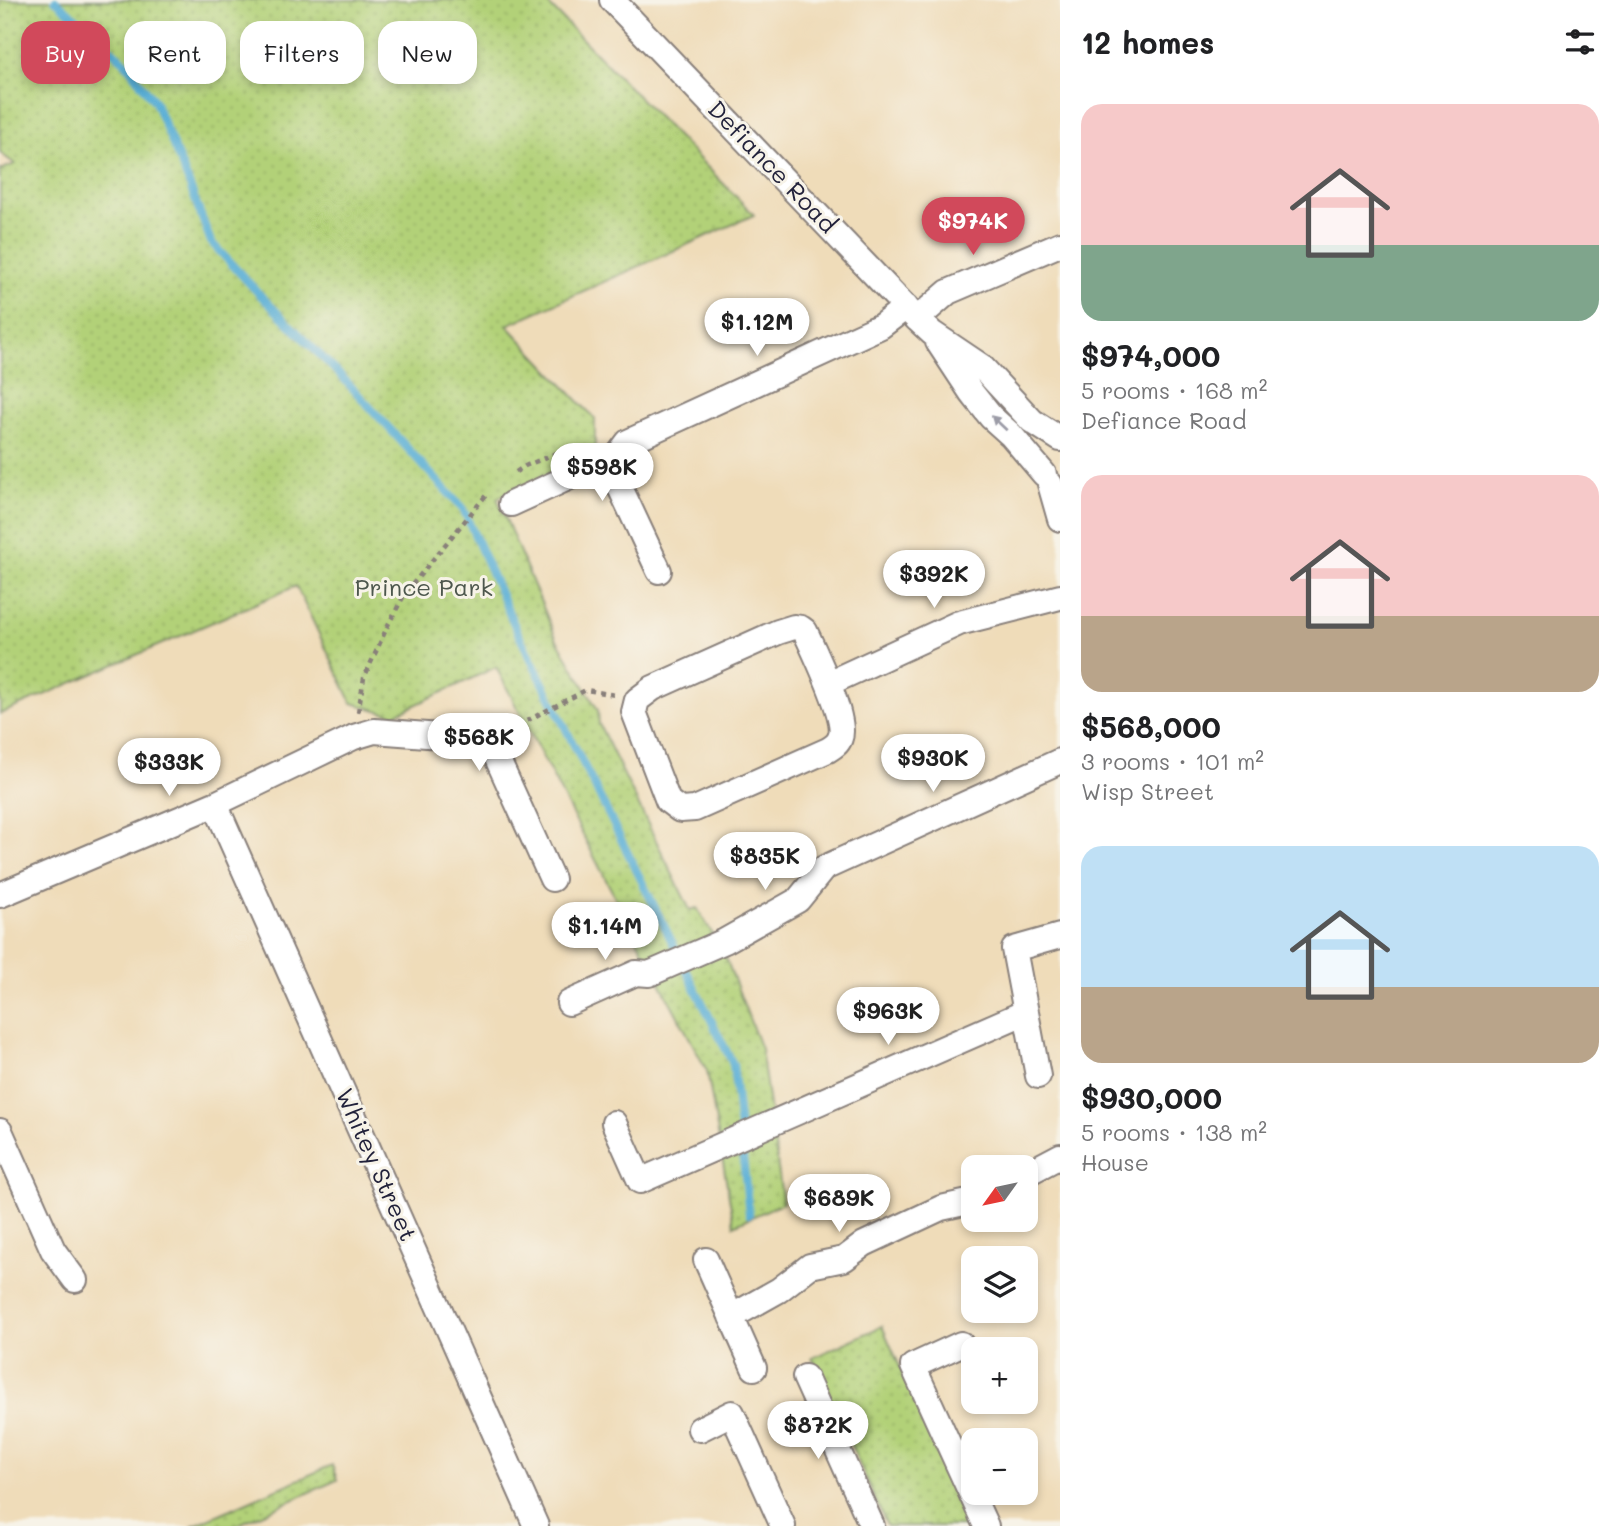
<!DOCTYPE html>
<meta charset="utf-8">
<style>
body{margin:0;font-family:Mali,sans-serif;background:#f6f6f6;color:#202124;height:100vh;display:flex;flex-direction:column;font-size:26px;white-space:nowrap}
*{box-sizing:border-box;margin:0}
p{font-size:23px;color:#757577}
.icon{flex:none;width:38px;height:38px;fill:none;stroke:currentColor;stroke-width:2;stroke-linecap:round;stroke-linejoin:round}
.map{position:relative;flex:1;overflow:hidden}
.side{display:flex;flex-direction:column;background:#fff;width:560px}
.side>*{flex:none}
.guide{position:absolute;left:21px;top:21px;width:665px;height:63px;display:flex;gap:14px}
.needle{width:46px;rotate:237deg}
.controls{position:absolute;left:961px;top:1155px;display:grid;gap:14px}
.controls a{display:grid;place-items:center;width:77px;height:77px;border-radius:14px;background:#fff;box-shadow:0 4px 10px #0003;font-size:35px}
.price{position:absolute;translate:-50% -60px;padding:0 16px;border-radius:24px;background:#fff;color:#222;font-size:23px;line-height:46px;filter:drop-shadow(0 2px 4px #0008)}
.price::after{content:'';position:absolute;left:50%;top:42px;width:21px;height:16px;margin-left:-10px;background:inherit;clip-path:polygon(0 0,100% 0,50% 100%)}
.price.selected{background:#d1495b;color:#fff}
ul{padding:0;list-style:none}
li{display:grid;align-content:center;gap:14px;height:371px;padding:0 21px}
li span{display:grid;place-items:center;height:217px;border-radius:21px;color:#555}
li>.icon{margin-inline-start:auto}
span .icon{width:126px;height:126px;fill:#fffc;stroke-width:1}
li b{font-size:30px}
h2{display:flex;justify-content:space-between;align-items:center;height:84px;padding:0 21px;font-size:30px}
.tag{padding:0 24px;border-radius:21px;background:#fff;box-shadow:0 4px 10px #0003;font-size:24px;line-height:63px}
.tag.selected{background:#d1495b;color:#fff}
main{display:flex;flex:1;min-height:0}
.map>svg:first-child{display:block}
.grass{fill:url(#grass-dots);stroke:#6a7a5a;stroke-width:2}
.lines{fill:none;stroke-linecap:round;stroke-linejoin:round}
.stream{stroke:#59aed5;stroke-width:8}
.minor-casing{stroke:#887f7a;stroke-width:28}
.path{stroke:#887f7a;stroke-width:4.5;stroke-dasharray:5 5;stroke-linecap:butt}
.minor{stroke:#fff;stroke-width:24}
.oneway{fill:#9c9ca7}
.labels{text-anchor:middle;stroke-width:6;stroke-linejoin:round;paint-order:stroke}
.street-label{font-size:24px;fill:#22223b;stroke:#f7f3e8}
.park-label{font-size:24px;fill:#4d574d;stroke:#f7f3e8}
</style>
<main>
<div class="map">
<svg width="1060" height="1526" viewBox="0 0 1060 1526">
<defs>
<pattern id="grass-dots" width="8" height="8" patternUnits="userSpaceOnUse" patternTransform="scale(1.75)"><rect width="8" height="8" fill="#b2d178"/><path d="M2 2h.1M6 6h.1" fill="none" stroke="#99b369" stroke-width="1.8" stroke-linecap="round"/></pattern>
</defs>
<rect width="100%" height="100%" fill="#f7f3e8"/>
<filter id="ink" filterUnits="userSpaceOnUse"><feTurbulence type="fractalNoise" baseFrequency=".0143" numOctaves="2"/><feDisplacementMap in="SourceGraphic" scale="14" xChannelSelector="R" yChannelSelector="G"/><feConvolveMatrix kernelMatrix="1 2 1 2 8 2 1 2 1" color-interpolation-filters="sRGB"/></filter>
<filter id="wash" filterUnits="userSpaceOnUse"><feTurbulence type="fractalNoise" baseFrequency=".00686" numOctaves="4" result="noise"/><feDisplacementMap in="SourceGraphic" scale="28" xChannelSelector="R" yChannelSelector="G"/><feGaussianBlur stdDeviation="1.57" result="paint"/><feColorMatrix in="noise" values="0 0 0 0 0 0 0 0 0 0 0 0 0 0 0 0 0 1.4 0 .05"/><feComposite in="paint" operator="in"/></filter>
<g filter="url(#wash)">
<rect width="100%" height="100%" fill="#efdcb9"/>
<path class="grass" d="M 0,0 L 544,0 L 754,215 L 507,325 L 595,419 L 595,451 L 497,498 L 556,638 L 598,710 L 599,724 L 690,910 L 697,908 L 724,953 L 761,1049 L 783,1203 L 734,1225 L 707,1071 L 633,932 L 496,667 L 394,715 L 352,703 L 296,586 L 0,714 L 0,170 L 15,164 L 0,153 Z
M 882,1326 L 970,1526 L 887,1526 L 812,1358 Z
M 332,1465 L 337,1480 L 235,1526 L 192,1526 Z"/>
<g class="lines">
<path class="stream" d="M 55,0 L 124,61 L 155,102 L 188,181 L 211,242 L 263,298 L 345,380 L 463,509 L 517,631 L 733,1064 L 749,1214"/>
</g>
</g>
<g filter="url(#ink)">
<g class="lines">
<g class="minor-casing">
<path id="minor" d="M 612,0 L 917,319 L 932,333 L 981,366 L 1032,421 L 1060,439
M 917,319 L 948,292 L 1060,244
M 938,342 L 971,392 L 991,417 L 1011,435 L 1044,474
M 1050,484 L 1060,519
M 511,504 L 596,465 L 610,466
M 659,571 L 610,466 L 628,442 L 881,326 L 906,307
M 794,627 L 801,628 L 805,631 C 814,651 848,720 840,738 C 838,744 833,747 828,750 L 695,809 L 680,810 L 668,801 L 634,712 L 637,700 L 653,688 L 778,632 Z
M 829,683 L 959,623 L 1060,597
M 215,804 L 536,1526
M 0,895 L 215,804 L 354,737 L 374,731 L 480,739 L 492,747 L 552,879
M 569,1003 L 636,973 L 649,974 L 725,941 L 798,900 L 824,868 L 1060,761
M 1038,1076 L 1014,949 L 1060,936
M 614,1123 L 640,1181 L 1026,1012
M 0,1131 L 53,1250 L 75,1280
M 1026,1174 L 1060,1156
M 706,1260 L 754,1368
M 731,1317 L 779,1290 L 810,1266 L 844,1259 L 864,1244 L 941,1208 L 973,1201
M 961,1344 L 913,1366 L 986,1526
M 805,1377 L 872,1526
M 700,1429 L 732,1413 L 783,1526"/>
</g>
<path class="path" d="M 516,472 L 525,466 L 559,452
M 358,712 L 364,678 L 389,623 L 406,592 L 487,494
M 509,730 L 586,690 L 615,695"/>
<use href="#minor" class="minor"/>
</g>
<defs><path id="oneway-solid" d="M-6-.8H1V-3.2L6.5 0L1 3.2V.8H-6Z" transform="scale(1.75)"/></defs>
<use class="oneway" href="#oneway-solid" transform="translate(999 423) rotate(-137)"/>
</g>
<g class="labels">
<g class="street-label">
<text transform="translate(772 167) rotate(46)" y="8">Defiance Road</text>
<text transform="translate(376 1165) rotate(66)" y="8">Whitey Street</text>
</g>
<g class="park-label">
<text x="424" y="596">Prince Park</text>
</g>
</g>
</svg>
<div class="controls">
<a><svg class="needle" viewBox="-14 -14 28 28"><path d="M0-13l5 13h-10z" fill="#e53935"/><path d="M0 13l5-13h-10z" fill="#757577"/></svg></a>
<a><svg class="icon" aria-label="layers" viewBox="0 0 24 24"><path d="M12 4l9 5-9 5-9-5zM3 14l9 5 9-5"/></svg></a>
<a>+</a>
<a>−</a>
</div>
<b class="price selected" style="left:973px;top:257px">$974K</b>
<b class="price" style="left:757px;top:358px">$1.12M</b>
<b class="price" style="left:602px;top:503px">$598K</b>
<b class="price" style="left:934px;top:610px">$392K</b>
<b class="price" style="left:479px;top:773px">$568K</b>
<b class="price" style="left:933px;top:794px">$930K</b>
<b class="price" style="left:169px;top:798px">$333K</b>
<b class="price" style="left:765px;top:892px">$835K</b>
<b class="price" style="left:605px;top:962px">$1.14M</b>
<b class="price" style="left:888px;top:1047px">$963K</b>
<b class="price" style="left:839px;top:1234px">$689K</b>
<b class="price" style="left:818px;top:1461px">$872K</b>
<div class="guide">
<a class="tag selected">Buy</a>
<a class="tag">Rent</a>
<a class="tag">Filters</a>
<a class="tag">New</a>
</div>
</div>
<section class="side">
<h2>12 homes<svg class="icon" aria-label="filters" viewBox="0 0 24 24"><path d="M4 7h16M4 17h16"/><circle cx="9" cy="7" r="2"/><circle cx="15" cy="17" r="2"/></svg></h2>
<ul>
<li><span style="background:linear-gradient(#f6c9c9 65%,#7fa58c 0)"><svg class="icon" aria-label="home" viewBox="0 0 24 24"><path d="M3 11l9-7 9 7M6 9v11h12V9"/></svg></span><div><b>$974,000</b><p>5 rooms · 168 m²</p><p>Defiance Road</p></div></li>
<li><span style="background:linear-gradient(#f6c9c9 65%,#b9a48a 0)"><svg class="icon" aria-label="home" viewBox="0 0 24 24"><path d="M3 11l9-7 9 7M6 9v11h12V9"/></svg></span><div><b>$568,000</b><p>3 rooms · 101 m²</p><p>Wisp Street</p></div></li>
<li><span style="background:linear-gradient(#bfe0f5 65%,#b9a48a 0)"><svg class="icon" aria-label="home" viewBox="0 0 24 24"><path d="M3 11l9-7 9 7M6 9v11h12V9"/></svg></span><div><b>$930,000</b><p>5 rooms · 138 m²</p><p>House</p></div></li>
</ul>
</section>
</main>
